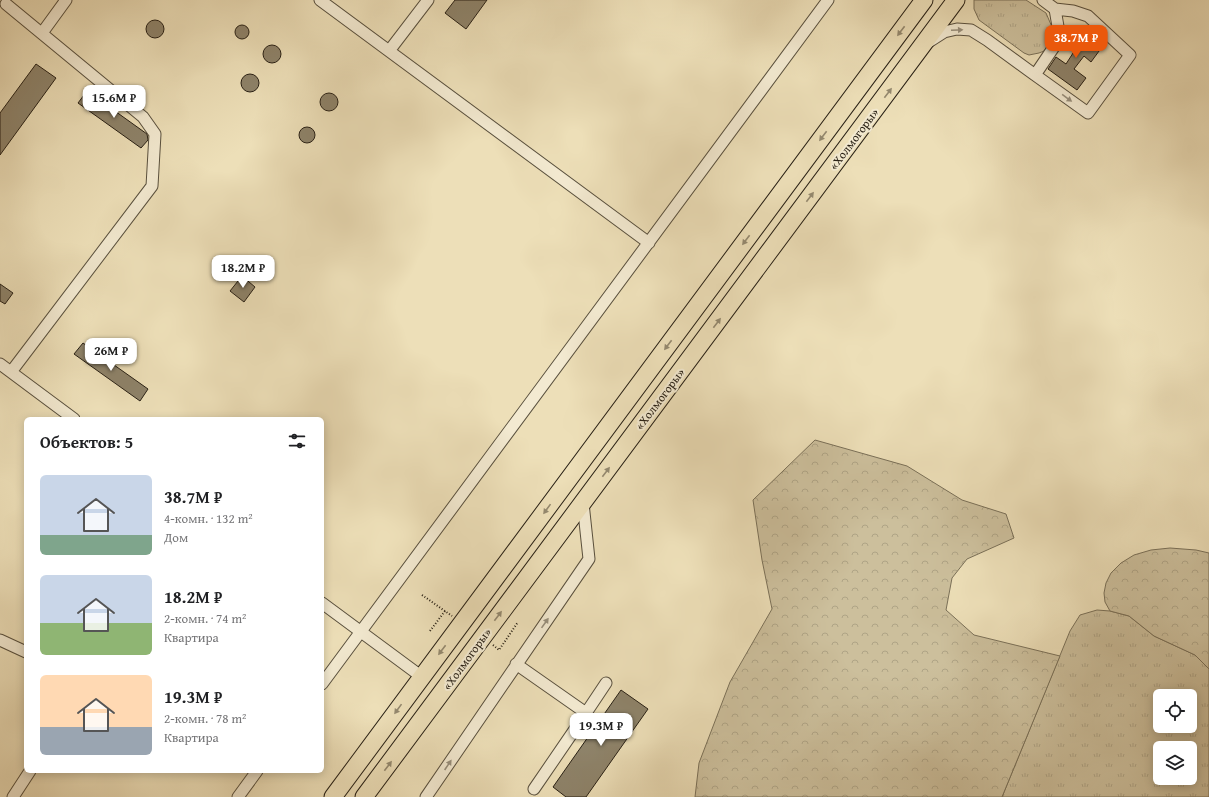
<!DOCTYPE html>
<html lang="ru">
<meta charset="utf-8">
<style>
body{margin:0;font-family:"Gentium Book Plus",serif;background:#f6f6f6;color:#202124;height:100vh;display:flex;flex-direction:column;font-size:15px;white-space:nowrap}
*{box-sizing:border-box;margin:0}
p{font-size:13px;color:#757577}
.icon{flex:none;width:22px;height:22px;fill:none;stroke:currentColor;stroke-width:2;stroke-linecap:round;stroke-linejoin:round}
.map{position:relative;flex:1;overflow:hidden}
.details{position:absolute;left:24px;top:417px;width:300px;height:356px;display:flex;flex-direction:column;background:#fff;border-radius:6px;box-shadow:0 2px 10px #0003}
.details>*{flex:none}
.fabs{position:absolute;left:1153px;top:689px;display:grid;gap:8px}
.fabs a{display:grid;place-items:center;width:44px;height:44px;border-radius:6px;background:#fff;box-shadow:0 2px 10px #0003;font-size:20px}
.price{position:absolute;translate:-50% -34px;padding:0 9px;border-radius:8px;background:#fff;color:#222;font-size:13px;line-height:26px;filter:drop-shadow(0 1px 2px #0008)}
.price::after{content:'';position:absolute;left:50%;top:24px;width:12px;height:9px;margin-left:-6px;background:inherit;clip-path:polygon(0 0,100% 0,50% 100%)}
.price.current{background:#ea580c;color:#fff}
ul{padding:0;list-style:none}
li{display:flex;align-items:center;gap:12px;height:100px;padding:0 16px}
li span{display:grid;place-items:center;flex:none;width:112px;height:80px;border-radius:6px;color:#555}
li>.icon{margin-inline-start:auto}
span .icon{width:48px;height:48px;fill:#fffc;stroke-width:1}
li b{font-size:17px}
h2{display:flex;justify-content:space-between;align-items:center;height:48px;padding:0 16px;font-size:17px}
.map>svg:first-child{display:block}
.grass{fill:url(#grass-tufts);stroke:#7a7058;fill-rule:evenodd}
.forest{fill:url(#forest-crowns);stroke:#7a7058}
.building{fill:#8e836a;stroke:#282015}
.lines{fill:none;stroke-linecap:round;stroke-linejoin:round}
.minor-casing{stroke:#59503e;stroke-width:13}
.highway-casing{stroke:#282015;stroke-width:19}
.path{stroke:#282015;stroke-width:2;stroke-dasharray:1 2;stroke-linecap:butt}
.minor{stroke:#f3ead1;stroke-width:11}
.highway{stroke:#eddfb8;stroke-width:17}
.oneway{fill:#988f7c}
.oneway2{fill:#94896f}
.labels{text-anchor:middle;stroke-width:4;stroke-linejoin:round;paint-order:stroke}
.street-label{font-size:12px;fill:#282015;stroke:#f3ead1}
</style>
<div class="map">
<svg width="1209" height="797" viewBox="0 0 1209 797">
<defs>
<pattern id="grass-tufts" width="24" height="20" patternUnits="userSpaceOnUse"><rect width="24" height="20" fill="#ccbf9c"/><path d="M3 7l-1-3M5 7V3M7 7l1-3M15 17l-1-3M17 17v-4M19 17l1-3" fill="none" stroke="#afa486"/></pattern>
<pattern id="forest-crowns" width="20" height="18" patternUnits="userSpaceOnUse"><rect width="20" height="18" fill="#ccbf9c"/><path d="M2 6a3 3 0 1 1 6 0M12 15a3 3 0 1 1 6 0" fill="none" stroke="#afa486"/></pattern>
</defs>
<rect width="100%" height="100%" fill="#eddfb8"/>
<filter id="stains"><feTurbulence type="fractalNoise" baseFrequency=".005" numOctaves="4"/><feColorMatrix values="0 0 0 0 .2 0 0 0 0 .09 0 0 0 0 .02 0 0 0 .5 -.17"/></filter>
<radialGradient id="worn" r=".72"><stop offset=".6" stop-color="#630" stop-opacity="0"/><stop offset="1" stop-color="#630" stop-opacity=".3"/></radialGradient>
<path class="grass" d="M 974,0 L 1026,0 L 1046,13 L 1052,27 L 1050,43 L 1044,51 L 1039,53 L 1029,55 L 1024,53 L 979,20 L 974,9 Z
M 1097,610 L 1110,611 L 1129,616 L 1154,636 L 1195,655 L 1209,669 L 1209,797 L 1002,797 L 1070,631 L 1080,615 ZM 1160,696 L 1190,696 L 1190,726 L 1160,726 ZM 1160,748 L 1190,748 L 1190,778 L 1160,778 Z"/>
<path class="forest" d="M 815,440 L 907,466 L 962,500 L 1006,514 L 1014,538 L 967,559 L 952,578 L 946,610 L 974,635 L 1060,656 L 1002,797 L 695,797 L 699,763 L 730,682 L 772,609 L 762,560 L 753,500 Z
M 1170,548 L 1196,550 L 1209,553 L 1209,669 L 1195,655 L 1154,636 L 1129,616 L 1110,611 L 1105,602 L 1104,593 L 1106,583 L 1111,573 L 1121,563 L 1134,555 L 1151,550 Z"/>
<path class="building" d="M 455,0 L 487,0 L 466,29 L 445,13 Z
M146 29a9 9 0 1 1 18 0a9 9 0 1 1-18 0Z
M235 32a7 7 0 1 1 14 0a7 7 0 1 1-14 0Z
M 1076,28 L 1102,47 L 1091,62 L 1084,56 L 1074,69 L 1086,78 L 1077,90 L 1048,69 L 1056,57 L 1066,64 L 1075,50 L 1066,43 Z
M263 54a9 9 0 1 1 18 0a9 9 0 1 1-18 0Z
M 36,64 L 56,78 L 0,155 L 0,113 Z
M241 83a9 9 0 1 1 18 0a9 9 0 1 1-18 0Z
M 87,91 L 147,134 L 148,140 L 141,148 L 78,103 Z
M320 102a9 9 0 1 1 18 0a9 9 0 1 1-18 0Z
M299 135a8 8 0 1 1 16 0a8 8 0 1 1-16 0Z
M 242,276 L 255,287 L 244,302 L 230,291 Z
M 0,284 L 13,293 L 5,304 L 0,301 Z
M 83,343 L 148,389 L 140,401 L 74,354 Z
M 621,690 L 648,709 L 586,797 L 566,797 L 553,787 Z"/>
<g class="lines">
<g class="minor-casing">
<path id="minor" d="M 320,0 L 649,243
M 6,4 L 143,117 L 155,134 L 152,186 L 11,372
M 42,33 L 66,0
M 930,41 L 944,32 L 957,29 L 971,30 L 987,40 L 1035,75 L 1060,38 L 1055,9 L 1043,0
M 389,51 L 428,0
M 1035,75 L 1088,113 L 1130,55 L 1088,16 L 1073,11 L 1055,9
M 0,364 L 74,419
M 322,603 L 422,677
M 0,640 L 26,652
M 516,664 L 586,713 L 534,789
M 322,684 L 828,0
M 586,713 L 606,683
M 13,797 L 30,771
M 238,797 L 257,771
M 426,797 L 589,559 L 583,503"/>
</g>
<g class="highway-casing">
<path id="highway" d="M 333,797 L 924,0
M 364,797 L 956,0"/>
</g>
<path class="path" d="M 422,595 L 452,616
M 430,631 L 445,611
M 493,645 L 499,650 L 518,622"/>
<use href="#minor" class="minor"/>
<use href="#highway" class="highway"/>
</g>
<defs><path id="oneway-solid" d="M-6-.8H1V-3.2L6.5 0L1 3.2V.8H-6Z"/></defs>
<g class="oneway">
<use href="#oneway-solid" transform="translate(957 30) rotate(-3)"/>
<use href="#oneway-solid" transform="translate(1067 98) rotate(36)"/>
<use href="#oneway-solid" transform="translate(545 623) rotate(-55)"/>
<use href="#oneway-solid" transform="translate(448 765) rotate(-56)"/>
</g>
<g class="oneway2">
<use href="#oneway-solid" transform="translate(901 31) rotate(127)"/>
<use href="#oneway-solid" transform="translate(888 93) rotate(-53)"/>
<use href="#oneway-solid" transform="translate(823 136) rotate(127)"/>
<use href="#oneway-solid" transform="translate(810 197) rotate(-53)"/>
<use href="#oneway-solid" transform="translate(746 240) rotate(127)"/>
<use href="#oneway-solid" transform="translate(717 323) rotate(-53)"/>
<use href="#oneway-solid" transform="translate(668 345) rotate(127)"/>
<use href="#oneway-solid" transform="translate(606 472) rotate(-53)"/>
<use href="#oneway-solid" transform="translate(547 509) rotate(126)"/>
<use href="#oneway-solid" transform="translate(498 616) rotate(-53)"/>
<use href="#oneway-solid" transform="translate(442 650) rotate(127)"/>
<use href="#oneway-solid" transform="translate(398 709) rotate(126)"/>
<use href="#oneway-solid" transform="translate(388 766) rotate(-53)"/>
</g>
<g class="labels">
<g class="street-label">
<text transform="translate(854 139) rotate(-53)" y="4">«Холмогоры»</text>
<text transform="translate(660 399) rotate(-53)" y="4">«Холмогоры»</text>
<text transform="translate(467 659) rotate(-54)" y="4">«Холмогоры»</text>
</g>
</g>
<rect width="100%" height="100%" filter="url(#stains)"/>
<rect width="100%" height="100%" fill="url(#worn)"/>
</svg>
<div class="fabs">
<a><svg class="icon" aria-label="locate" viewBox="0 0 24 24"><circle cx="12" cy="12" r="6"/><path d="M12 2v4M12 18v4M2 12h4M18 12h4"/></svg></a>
<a><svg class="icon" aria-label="layers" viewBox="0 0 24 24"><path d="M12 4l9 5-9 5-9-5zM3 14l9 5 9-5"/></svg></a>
</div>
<b class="price current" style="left:1076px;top:59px">38.7M ₽</b>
<b class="price" style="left:114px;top:119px">15.6M ₽</b>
<b class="price" style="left:243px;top:289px">18.2M ₽</b>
<b class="price" style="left:111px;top:372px">26M ₽</b>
<b class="price" style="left:601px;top:747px">19.3M ₽</b>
<section class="details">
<h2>Объектов: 5<svg class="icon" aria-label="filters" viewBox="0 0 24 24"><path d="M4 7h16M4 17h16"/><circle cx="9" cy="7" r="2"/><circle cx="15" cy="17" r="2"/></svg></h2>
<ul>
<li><span style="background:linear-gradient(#c9d6e8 75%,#7fa58c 0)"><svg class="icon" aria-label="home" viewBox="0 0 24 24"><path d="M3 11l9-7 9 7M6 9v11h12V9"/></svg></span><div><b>38.7M ₽</b><p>4-комн. · 132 m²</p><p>Дом</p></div></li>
<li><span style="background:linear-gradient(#c9d6e8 60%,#8fb573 0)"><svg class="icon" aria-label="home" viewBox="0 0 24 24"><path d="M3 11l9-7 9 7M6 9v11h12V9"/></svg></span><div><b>18.2M ₽</b><p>2-комн. · 74 m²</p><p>Квартира</p></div></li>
<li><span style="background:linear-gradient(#ffd9b3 65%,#9aa5b1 0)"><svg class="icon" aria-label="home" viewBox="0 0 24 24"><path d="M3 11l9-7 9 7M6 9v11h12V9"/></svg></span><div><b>19.3M ₽</b><p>2-комн. · 78 m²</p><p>Квартира</p></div></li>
</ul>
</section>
</div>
